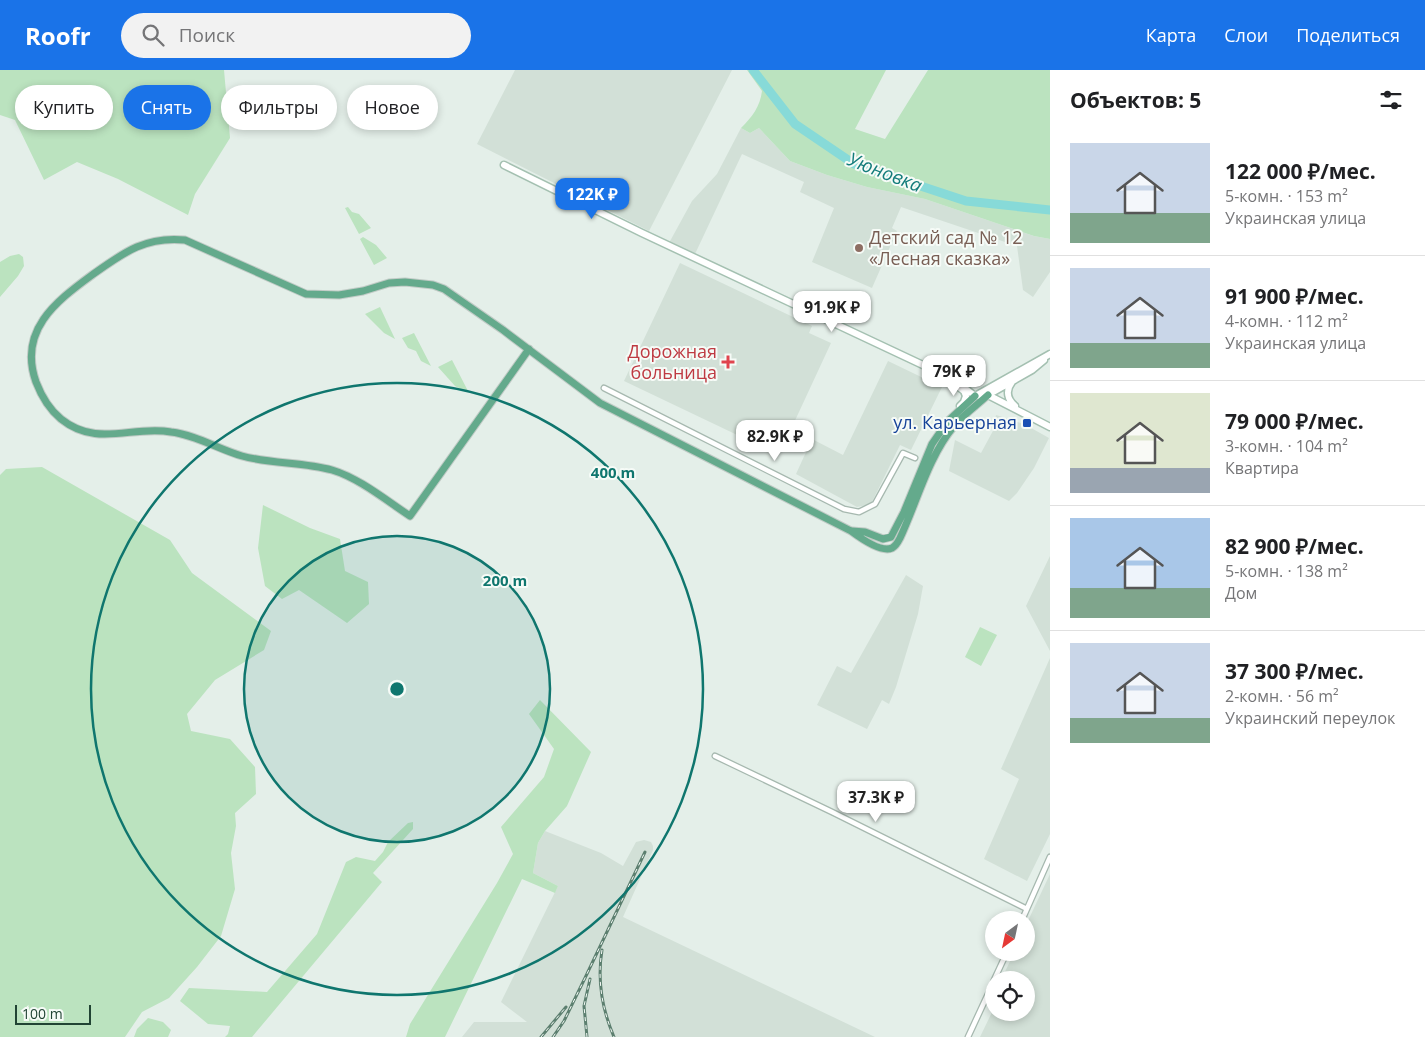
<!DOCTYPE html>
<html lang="ru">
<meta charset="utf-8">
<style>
body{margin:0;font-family:"Open Sans",sans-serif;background:#f2f2f2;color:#202124;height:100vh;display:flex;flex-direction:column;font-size:19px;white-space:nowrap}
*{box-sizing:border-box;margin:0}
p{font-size:16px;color:#757577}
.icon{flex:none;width:28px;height:28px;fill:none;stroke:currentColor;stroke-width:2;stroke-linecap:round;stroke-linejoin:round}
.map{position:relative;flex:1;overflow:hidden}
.side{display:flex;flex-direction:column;background:#fff;width:375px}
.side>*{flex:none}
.banner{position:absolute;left:15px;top:15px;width:475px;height:45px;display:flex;gap:10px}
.needle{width:32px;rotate:213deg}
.tools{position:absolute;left:985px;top:841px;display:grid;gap:10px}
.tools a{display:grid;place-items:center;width:50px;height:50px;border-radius:50%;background:#fff;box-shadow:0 2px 8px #0003;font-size:25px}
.scale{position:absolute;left:15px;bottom:12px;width:76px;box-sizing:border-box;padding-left:5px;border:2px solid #214434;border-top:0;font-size:14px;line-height:18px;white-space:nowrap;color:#214434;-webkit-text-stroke:4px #f6fbf7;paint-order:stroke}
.price{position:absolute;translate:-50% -42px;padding:0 11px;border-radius:10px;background:#fff;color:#222;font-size:16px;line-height:32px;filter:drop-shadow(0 1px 2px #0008)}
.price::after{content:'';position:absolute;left:50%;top:30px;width:15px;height:11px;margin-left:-8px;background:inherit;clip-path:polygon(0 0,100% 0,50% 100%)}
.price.selected{background:#1a73e8;color:#fff}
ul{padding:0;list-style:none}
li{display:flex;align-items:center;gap:15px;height:125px;padding:0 20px}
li+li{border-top:1px solid #e0e0e0}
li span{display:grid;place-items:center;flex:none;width:140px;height:100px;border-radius:0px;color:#555}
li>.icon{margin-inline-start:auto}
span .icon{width:60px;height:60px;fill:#fffc;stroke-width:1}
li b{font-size:21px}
h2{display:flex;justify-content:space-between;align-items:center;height:60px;padding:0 20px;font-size:21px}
.chip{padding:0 18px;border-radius:22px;background:#fff;box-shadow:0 2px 8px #0003;font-size:18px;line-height:45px}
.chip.selected{background:#1a73e8;color:#fff}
header{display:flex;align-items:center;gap:30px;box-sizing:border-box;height:70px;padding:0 25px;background:#1a73e8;color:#fff}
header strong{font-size:24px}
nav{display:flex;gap:28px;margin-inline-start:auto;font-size:18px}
.search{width:350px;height:45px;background:#f2f2f2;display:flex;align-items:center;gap:12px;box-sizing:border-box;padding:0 18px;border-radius:28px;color:#757577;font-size:19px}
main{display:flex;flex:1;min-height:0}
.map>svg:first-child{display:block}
.built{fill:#d2e0d7}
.green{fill:#bbe3bf}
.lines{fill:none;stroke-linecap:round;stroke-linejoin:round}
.river{stroke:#87dad8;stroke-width:9}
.street-casing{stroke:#a6b8af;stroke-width:7}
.secondary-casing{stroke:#a4c0b1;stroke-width:9}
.primary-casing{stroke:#c1cbc6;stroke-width:9}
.street{stroke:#fff;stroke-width:4.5}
.secondary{stroke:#fff;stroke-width:6}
.primary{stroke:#64aa8c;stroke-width:7}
.rail-casing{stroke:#5c7f6f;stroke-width:3}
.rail{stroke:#f6fbf7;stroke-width:1;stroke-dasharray:4;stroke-linecap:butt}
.ring{fill:none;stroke:#0f766e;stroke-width:2.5}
.education-dot{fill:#8d6e63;stroke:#f6fbf7;stroke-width:2}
.health-dot{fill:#e0444e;stroke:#f6fbf7;stroke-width:2}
.transit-dot{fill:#1a4fb4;stroke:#f6fbf7;stroke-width:2}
.labels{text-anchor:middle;stroke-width:4;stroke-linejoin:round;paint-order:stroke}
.education-label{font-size:18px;fill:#785e54;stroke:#f6fbf7;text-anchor:start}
.health-label{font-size:18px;fill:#be3a42;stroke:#f6fbf7;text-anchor:end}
.transit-label{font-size:18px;fill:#164399;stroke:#f6fbf7;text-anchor:end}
.water-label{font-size:19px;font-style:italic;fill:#137c7b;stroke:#f6fbf7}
.centre{fill:#0f766e;stroke:#f6fbf7;stroke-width:2.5}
.ring-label{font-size:15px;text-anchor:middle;font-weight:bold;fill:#0f766e;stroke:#f6fbf7;stroke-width:4;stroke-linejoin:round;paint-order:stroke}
</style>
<header>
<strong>Roofr</strong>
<div class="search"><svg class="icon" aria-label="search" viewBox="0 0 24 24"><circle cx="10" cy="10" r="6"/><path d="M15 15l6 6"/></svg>Поиск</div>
<nav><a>Карта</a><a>Слои</a><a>Поделиться</a></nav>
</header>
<main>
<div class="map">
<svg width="1050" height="967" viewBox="0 0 1050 967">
<rect width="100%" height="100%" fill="#e4efe9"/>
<path class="built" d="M 515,0 L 732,0 L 649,161 L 477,74 Z
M 741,58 L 750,63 L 759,58 L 790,91 L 827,105 L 867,117 L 925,129 L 1034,166 L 1050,169 L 1050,202 L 1033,227 L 1023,220 L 1017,176 L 901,137 L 892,158 L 897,161 L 872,218 L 812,192 L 834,138 L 800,122 L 804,112 L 742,84 L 695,184 L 688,183 L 669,173 L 692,131 L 717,104 Z
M 680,193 L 812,256 L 809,263 L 831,273 L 779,385 L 624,311 Z
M 888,291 L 942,317 L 911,380 L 900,375 L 871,434 L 857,437 L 796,404 L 812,369 L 843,385 Z
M 996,345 L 1024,354 L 1049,368 L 1034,398 L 1017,423 L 1009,431 L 949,401 L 955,370 L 981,383 L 994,359 Z
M 1050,486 L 1050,581 L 1026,536 Z
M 906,505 L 923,516 L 918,544 L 896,617 L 889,634 L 882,630 L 867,659 L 817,635 L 837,596 L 851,603 Z
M 1050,588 L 1050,764 L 1027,811 L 984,789 L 1019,709 L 1001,699 Z
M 545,761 L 601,783 L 623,796 L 636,772 L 644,770 L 651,772 L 653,776 L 653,780 L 623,847 L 875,967 L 462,967 L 474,952 L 527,952 L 501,932 L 558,816 L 533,803 L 538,773 Z
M 1050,804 L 1050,967 L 980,967 L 994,938 L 994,942 L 1026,942 L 1026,910 L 1001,910 L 1014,883 L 1026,882 L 1026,855 Z"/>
<path class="green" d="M 0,0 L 224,0 L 230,68 L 195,124 L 188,145 L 118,109 L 77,92 L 44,110 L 15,50 L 0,45 Z
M 747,0 L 886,0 L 855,59 L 885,69 L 928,0 L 1050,0 L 1050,169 L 1034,166 L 925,129 L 867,117 L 827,105 L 790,91 L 759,58 L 750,63 L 741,58 C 752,47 760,37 762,21 Z
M 348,137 L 352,142 L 359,144 L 371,158 L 359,164 L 345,138 Z
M 363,167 L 376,175 L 387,188 L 374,195 L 360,169 Z
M 19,184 L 23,187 L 24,196 L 18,206 L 0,227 L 0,192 L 10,186 Z
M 380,237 L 395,269 L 384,263 L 365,244 Z
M 414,263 L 431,296 L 421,291 L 416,281 L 408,278 L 402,268 Z
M 452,290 L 468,321 L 466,322 L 455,316 L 438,297 Z
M 42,397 L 170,470 L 192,503 L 271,561 L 264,580 L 215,610 L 187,644 L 191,661 L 230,669 L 255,697 L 256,724 L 235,743 L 236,756 L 231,783 L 235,819 L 221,866 L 197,897 L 169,928 L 142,942 L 125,967 L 0,967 L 0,405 L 6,399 Z
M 263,435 L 310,458 L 340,469 L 345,501 L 368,512 L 369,534 L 347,553 L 299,520 L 282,529 L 265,516 L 258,478 Z
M 980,557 L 997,565 L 981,596 L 965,587 Z
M 540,630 L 591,682 L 567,736 L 545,761 L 538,773 L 533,803 L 558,816 L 555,823 L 522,809 L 445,967 L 406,967 L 410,954 L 497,813 L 513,784 L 501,757 L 544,707 L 554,679 L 529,644 Z
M 413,752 L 413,759 L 373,803 L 382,812 L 252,967 L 225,967 L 228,964 L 230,956 L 208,954 L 180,931 L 189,918 L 267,922 L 317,864 L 346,792 L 356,787 L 375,791 L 383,782 L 388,772 L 408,753 Z
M 148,948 L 163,952 L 171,960 L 168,967 L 134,967 L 137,959 Z"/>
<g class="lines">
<path class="river" d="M 753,0 L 795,54 L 854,94 L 966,131 L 1050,140"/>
<g class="street-casing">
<path id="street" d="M 604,318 L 844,439 L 859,442 L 875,434 L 903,383 L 915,388
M 715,686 L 832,742 L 1027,839
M 1022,850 L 1050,787
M 994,910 L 1007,882
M 968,967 L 994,911"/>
</g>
<g class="secondary-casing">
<path id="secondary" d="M 504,95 L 642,163 L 925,296 L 953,309 L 975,326 L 988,325 L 1050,357
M 1012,312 C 1005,321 1008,330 1015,336
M 977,325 L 1050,284
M 988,325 L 1032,300 L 1044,290
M 960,336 L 964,332 L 966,326 L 964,321 L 960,318"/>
</g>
<g class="primary-casing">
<path id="primary" d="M 529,279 L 410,446 C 387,431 359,408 332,400 C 303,392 271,394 242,386 C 218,379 196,365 171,362 C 132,355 97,378 61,349 C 50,340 41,325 36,312 C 18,261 55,232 92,205 C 123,183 145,166 185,170 L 306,224 L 339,225 L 363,221 L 389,213 L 405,212 L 433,215 L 444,219 L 503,260 L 600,333 L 851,461 C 859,467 881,483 892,478 C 896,476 898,472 900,468 C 917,432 928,387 954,356 C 963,345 977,335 988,325
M 852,461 L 865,462 L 883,469 L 891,467 L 904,442 L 932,374 L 948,351 L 975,326"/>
</g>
<use href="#street" class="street"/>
<use href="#secondary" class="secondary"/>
<use href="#primary" class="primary"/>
<g class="rail-casing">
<path id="rail" d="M 602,880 C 597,910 602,939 614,967
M 541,967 L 566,937
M 553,967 L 564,951 L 585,908 L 645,782
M 587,967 L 584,936 L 590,909"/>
</g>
<use href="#rail" class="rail"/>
</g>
<circle cx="397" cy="619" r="153" fill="#0f766e" fill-opacity=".12"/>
<g class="ring">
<circle cx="397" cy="619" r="153"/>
<circle cx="397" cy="619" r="306"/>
</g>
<circle class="education-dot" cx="859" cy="178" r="5"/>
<path class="health-dot" d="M725.5 284.5h5v5h5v5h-5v5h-5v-5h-5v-5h5z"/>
<rect class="transit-dot" x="1022" y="348" width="10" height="10" rx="2.5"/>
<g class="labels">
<g class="education-label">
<text x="869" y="174">Детский сад № 12<tspan x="869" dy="21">«Лесная сказка»</tspan></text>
</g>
<g class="health-label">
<text x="717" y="288">Дорожная<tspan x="717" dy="21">больница</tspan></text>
</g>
<g class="transit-label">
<text x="1017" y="359">ул. Карьерная</text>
</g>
<g class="water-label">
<text transform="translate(885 102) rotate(21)" y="7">Уюновка</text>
</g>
</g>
<circle cx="397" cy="619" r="8" class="centre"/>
<g class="ring-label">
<text x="613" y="408">400 m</text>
<text x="505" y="516">200 m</text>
</g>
</svg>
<div class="tools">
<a><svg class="needle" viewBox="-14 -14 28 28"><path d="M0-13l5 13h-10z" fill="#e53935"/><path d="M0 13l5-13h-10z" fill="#757577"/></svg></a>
<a><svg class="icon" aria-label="locate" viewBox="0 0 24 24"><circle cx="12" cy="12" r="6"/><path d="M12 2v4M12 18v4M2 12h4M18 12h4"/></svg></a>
</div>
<div class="scale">100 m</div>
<b class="price selected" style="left:592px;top:150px">122K ₽</b>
<b class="price" style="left:832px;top:263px">91.9K ₽</b>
<b class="price" style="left:954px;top:327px">79K ₽</b>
<b class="price" style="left:775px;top:392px">82.9K ₽</b>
<b class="price" style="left:876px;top:753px">37.3K ₽</b>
<div class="banner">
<a class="chip">Купить</a>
<a class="chip selected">Снять</a>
<a class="chip">Фильтры</a>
<a class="chip">Новое</a>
</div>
</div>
<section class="side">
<h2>Объектов: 5<svg class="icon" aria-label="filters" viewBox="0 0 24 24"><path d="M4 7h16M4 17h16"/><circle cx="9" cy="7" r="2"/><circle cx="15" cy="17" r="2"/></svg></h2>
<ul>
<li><span style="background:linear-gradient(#c9d6e8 70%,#7fa58c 0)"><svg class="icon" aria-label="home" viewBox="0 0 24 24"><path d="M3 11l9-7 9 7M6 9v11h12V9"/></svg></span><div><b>122 000 ₽/мес.</b><p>5-комн. · 153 m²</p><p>Украинская улица</p></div></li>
<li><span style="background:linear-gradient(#c9d6e8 75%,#7fa58c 0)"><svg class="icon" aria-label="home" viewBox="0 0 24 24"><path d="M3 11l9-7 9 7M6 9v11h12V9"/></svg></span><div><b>91 900 ₽/мес.</b><p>4-комн. · 112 m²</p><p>Украинская улица</p></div></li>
<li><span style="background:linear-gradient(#dfe7d0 75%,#9aa5b1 0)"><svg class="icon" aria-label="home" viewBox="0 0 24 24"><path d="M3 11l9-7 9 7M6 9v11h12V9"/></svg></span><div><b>79 000 ₽/мес.</b><p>3-комн. · 104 m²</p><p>Квартира</p></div></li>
<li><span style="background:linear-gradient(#a9c7e8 70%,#7fa58c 0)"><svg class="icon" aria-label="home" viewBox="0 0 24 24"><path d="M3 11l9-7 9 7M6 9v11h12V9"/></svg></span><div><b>82 900 ₽/мес.</b><p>5-комн. · 138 m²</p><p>Дом</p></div></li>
<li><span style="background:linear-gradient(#c9d6e8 75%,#7fa58c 0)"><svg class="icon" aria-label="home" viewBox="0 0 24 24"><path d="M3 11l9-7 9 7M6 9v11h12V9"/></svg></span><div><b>37 300 ₽/мес.</b><p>2-комн. · 56 m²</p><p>Украинский переулок</p></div></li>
</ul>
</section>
</main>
